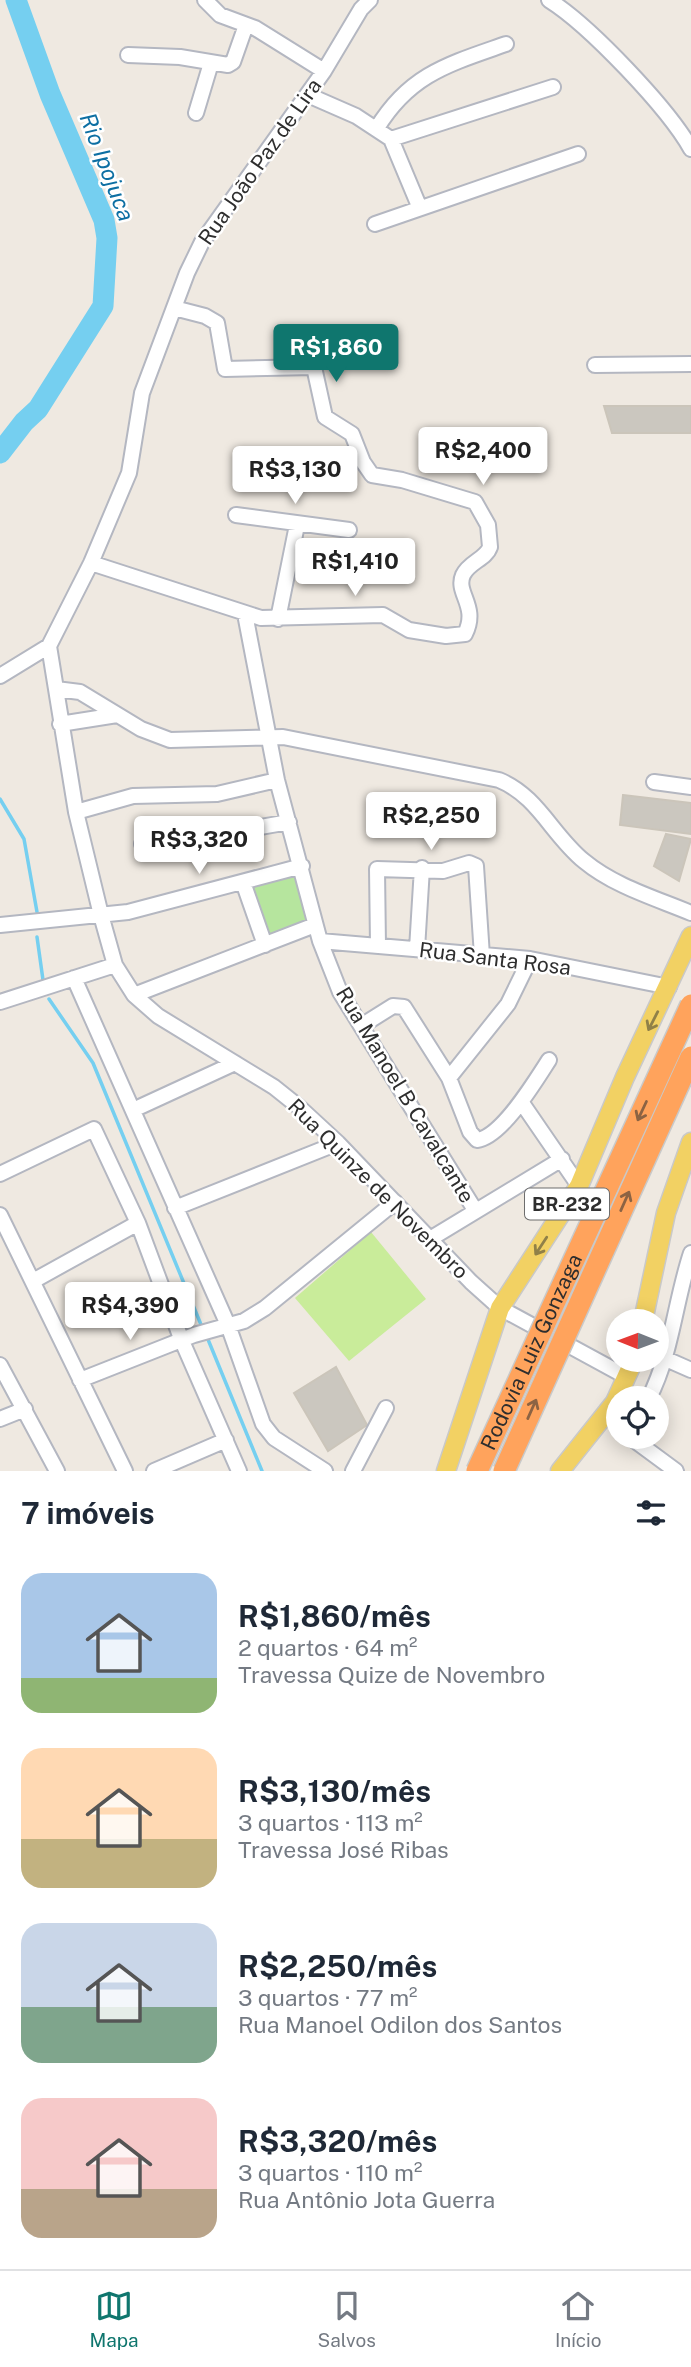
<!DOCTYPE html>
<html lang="pt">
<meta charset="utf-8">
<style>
body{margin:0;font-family:"Public Sans",sans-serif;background:#f6f6f7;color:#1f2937;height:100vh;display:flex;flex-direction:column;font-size:26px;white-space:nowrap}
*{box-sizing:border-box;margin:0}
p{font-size:23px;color:#747a83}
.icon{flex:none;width:38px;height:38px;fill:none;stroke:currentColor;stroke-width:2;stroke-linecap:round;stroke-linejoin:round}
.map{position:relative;height:1471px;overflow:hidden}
.details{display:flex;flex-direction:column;background:#fff;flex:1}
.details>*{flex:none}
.needle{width:46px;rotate:271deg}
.fabs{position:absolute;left:606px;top:1309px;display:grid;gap:14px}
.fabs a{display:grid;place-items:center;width:63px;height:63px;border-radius:50%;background:#fff;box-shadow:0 4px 18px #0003;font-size:35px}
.price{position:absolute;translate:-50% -60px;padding:0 16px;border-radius:7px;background:#fff;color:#222;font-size:23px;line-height:46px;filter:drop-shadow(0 2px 4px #0008)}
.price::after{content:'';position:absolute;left:50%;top:42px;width:21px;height:16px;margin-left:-10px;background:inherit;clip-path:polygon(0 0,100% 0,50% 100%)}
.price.on{background:#0f766e;color:#fff}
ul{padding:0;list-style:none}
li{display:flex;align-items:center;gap:21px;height:175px;padding:0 21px}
li span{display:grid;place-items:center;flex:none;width:196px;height:140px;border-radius:21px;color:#555}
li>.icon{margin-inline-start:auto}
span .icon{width:84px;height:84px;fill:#fffc;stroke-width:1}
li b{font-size:30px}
h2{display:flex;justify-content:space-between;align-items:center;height:84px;padding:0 21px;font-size:30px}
.tabs{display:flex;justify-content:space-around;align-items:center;height:98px;border-top:2px solid #e0e1e3;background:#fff;font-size:19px;color:#747a83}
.tabs a{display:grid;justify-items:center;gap:4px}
.tabs .on{color:#0f766e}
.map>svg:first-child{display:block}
.green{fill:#b6e59e}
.pitch{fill:#c9ec9a}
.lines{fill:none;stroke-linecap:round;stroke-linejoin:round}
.stream{stroke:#75cff0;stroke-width:3.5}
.river{stroke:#75cff0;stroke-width:21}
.building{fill:#cbc7bf;stroke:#cbc5ba;stroke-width:2}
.minor-casing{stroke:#b4b7c1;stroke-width:18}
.major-casing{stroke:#c9c9c9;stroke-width:21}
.minor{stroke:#fff;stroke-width:14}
.major{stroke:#f2d163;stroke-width:18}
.highway-bridge-casing{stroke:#c9c9c9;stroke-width:24;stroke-linecap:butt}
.highway-bridge{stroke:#ffa35c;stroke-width:21}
.oneway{stroke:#908048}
.oneway2{stroke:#8c6343}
.labels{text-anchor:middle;stroke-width:5;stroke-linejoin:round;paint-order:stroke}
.shield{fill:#fff;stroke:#6d6d6d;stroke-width:2}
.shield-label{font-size:19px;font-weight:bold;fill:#2e2e2e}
.street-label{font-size:21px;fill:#2e2e2e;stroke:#fff}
.water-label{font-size:23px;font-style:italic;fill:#0d6fa3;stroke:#fff}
</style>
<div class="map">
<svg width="691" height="1471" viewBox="0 0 691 1471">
<rect width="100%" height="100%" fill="#efe9e1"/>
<path class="green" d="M 299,870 L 312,923 L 269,940 L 247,883 Z"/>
<path class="pitch" d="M 371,1232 L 426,1299 L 349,1361 L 295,1298 Z"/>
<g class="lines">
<path class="stream" d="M 0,799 L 24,839 L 37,912
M 37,937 L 43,980
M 49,999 L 93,1063 L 202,1327
M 207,1337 L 262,1471"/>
<path class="river" d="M 0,453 L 24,422 L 38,409 L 103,306 L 107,238 L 104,220 L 50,94 L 16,0"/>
</g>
<path class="building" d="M 604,406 L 691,406 L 691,433 L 612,433 Z
M 623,795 L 691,803 L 691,834 L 620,825 Z
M 666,834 L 691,839 L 679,881 L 654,866 Z
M 336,1367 L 367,1425 L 328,1451 L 294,1393 Z"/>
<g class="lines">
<g class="minor-casing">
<path id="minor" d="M 205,0 L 220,15 L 255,28 L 324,71
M 549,0 C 589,25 668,108 691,149
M 128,55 L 180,57 L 228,65 L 233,62 L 246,25
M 308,95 L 356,116 L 391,139 L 419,206
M 196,113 L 211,63
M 377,128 C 410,74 449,64 506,44
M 391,139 L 553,87
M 375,224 L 578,154
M 595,365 L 691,364
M 236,515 L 349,530
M 91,563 L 261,618 L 383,615 L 409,630 L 446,636 L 465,634 C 479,606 455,593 463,575 C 469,562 486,559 490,547 L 488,525 L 475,502 L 402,480 L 372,475 L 363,462 L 352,434 L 325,417 L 314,367 L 225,369 L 217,323 L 205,316 L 174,308
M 245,614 L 277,780 L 320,941 L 340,992 L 475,1210
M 278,619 L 297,525
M 49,646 L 76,812 L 101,915 L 115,965 L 134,995 L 158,1016 L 274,1087 L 299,1107 L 338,1143 L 471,1282 L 500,1308 L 627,1377
M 49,646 L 91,563 L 129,473 L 142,393 L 187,273 L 202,242 L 324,71 L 361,9 L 370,0
M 0,676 L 49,646
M 56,689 L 80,692 L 141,729 L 170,740 L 283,737 L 499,780 C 538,796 552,835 584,861 C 614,886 655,898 691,913
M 60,724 L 117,715
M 654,782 L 691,787
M 76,812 L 133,796 L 217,794 L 277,780
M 142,844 L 150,846 L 289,822
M 243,882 L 265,945
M 0,925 L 128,912 L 302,866
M 320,941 L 530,959 L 669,987
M 378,946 L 377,869 L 443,871 L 469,863 L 476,866 L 482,956
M 417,949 L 422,868
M 74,978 L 228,1325 L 263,1424 L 274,1438 L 325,1471
M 134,995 L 315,925
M 0,1002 L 115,965
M 361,1026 L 393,1006 L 404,1007 L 449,1078 L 470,1132 L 477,1140 C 502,1137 536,1080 549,1060
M 449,1078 L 508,1004 L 530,959
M 522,1103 L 579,1186
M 133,1110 L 235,1063
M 0,1174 L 94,1129 L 138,1223 L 182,1341 L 239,1471
M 175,1208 L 338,1143
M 0,1215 L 125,1471
M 430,1239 L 562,1159
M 33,1281 L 138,1223
M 666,1359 L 691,1370
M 0,1365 L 57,1471
M 80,1380 L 194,1335 L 244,1321 L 265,1308 L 395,1202
M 649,1398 C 672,1353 675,1301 691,1253
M 0,1419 L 25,1409
M 630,1437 L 676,1471
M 154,1471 L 226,1440
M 353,1471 L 386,1408"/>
</g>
<g class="major-casing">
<path id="major" d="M 643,1321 L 666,1213 L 691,1142
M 446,1471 L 500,1308 L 579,1186 L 625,1077 L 691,936
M 560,1471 L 615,1402 L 634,1360"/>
</g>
<use href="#minor" class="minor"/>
<use href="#major" class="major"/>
<g class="highway-bridge-casing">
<g id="highway-bridge">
<path id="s1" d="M 477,1471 L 691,1005"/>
<path d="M 504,1471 L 691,1057"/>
</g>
</g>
<use href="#highway-bridge" class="highway-bridge"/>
</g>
<defs><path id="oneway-shaft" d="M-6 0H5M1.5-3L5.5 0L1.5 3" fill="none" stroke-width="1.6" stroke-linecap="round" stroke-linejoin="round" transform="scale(1.75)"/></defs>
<g class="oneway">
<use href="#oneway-shaft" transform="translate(653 1021) rotate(117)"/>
<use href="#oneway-shaft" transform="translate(541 1246) rotate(123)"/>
</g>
<g class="oneway2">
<use href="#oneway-shaft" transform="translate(642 1111) rotate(115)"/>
<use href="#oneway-shaft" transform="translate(625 1201) rotate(-66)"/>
<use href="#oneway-shaft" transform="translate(532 1409) rotate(-66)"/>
</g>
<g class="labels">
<rect class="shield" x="525" y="1188.5" width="84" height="31" rx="5"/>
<g class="shield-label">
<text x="567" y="1211">BR-232</text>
</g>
<g class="street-label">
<text transform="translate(260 162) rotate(-55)" y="7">Rua João Paz de Lira</text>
<text transform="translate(495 959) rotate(7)" y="7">Rua Santa Rosa</text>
<text transform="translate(405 1095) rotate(59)" y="7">Rua Manoel B Cavalcante</text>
<text transform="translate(378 1189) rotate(45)" y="7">Rua Quinze de Novembro</text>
<text dy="7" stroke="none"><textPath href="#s1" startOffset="131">Rodovia Luiz Gonzaga</textPath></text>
</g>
<g class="water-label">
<text transform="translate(107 167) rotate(69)" y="8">Rio Ipojuca</text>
</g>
</g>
</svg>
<div class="fabs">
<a><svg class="needle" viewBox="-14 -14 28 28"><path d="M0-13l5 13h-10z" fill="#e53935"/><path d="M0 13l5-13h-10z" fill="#747a83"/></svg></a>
<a><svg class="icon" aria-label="locate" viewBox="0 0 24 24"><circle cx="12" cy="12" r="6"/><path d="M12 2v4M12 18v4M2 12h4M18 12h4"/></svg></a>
</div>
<b class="price on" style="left:336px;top:384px">R$1,860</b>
<b class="price" style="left:483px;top:487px">R$2,400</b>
<b class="price" style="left:295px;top:506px">R$3,130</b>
<b class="price" style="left:355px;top:598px">R$1,410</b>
<b class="price" style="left:431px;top:852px">R$2,250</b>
<b class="price" style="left:199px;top:876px">R$3,320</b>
<b class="price" style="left:130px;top:1342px">R$4,390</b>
</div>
<section class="details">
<h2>7 imóveis<svg class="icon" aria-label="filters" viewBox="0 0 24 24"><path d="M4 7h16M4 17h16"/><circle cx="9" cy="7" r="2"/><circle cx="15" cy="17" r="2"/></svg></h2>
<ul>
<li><span style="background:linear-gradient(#a9c7e8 75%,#8fb573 0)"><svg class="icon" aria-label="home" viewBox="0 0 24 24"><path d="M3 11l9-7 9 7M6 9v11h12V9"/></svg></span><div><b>R$1,860/mês</b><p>2 quartos · 64 m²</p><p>Travessa Quize de Novembro</p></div></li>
<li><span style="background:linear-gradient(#ffd9b3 65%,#c2b280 0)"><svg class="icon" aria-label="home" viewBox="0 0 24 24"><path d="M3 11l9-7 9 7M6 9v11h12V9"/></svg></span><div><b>R$3,130/mês</b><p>3 quartos · 113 m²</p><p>Travessa José Ribas</p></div></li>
<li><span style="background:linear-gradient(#c9d6e8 60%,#7fa58c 0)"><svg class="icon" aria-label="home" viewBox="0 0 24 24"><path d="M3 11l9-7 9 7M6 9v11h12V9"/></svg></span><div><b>R$2,250/mês</b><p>3 quartos · 77 m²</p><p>Rua Manoel Odilon dos Santos</p></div></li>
<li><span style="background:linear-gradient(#f6c9c9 65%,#b9a48a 0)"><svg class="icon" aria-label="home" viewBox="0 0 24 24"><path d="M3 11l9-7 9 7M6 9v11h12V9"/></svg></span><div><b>R$3,320/mês</b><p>3 quartos · 110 m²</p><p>Rua Antônio Jota Guerra</p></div></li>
</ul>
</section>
<nav class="tabs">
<a class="on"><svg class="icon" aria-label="map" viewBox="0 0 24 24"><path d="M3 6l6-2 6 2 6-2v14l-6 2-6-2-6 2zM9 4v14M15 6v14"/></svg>Mapa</a>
<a><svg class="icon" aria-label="saved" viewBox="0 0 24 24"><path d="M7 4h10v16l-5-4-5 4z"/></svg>Salvos</a>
<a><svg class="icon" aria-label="home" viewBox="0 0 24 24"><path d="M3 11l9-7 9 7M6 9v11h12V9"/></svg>Início</a>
</nav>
